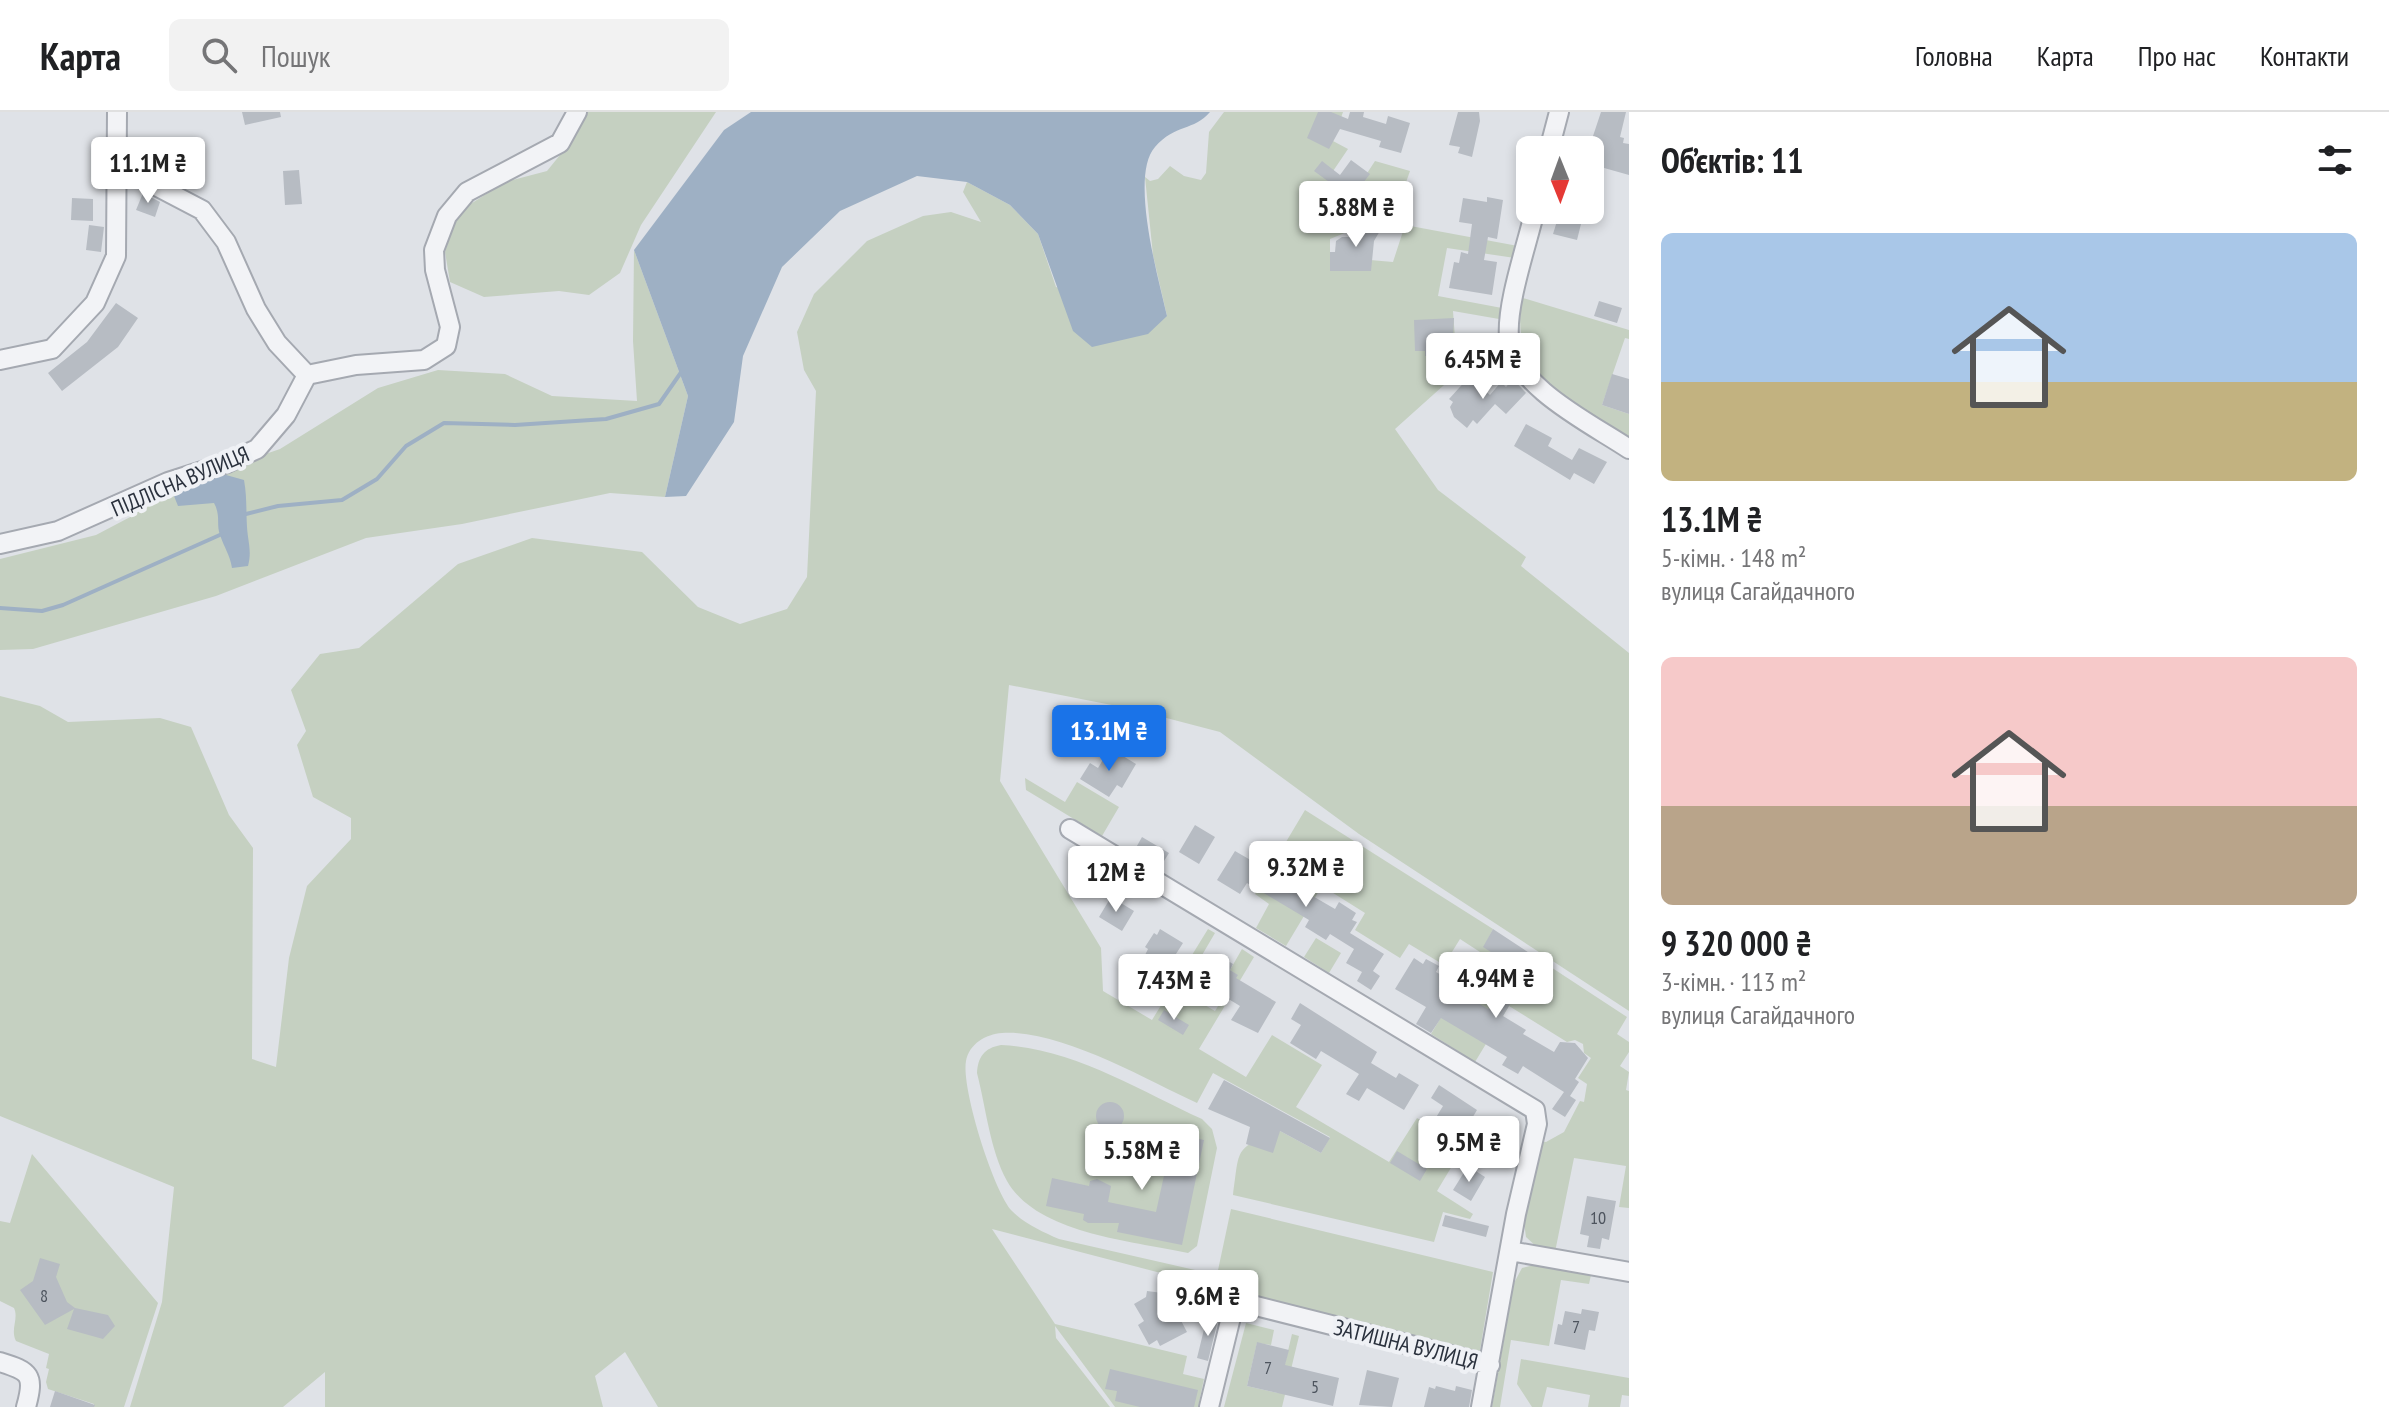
<!DOCTYPE html>
<html lang="uk">
<meta charset="utf-8">
<style>
body{margin:0;font-family:"PT Sans Narrow",sans-serif;background:#f2f2f2;color:#202124;height:100vh;display:flex;flex-direction:column;font-size:30px;white-space:nowrap}
*{box-sizing:border-box;margin:0}
p{font-size:26px;color:#757577}
.icon{flex:none;width:44px;height:44px;fill:none;stroke:currentColor;stroke-width:2;stroke-linecap:round;stroke-linejoin:round}
.map{position:relative;flex:1;overflow:hidden}
.panel{display:flex;flex-direction:column;background:#fff;width:760px}
.panel>*{flex:none}
.needle{width:52px;rotate:179deg}
.tools{position:absolute;left:1516px;top:24px;display:grid;gap:16px}
.tools a{display:grid;place-items:center;width:88px;height:88px;border-radius:12px;background:#fff;box-shadow:0 4px 12px #0003;font-size:40px}
.price{position:absolute;translate:-50% -68px;padding:0 18px;border-radius:8px;background:#fff;color:#222;font-size:26px;line-height:52px;filter:drop-shadow(0 2px 4px #0008)}
.price::after{content:'';position:absolute;left:50%;top:48px;width:24px;height:18px;margin-left:-12px;background:inherit;clip-path:polygon(0 0,100% 0,50% 100%)}
.price.selected{background:#1a73e8;color:#fff}
ul{padding:0;list-style:none}
li{display:grid;align-content:center;gap:16px;height:424px;padding:0 32px}
li span{display:grid;place-items:center;height:248px;border-radius:12px;color:#555}
li>.icon{margin-inline-start:auto}
span .icon{width:144px;height:144px;fill:#fffc;stroke-width:1}
li b{font-size:34px}
h2{display:flex;justify-content:space-between;align-items:center;height:96px;padding:0 32px;font-size:34px}
header{display:flex;align-items:center;gap:48px;box-sizing:border-box;height:112px;padding:0 40px;background:#fff;border-bottom:2px solid #e0e0e0}
header strong{font-size:38px}
nav{display:flex;gap:44px;margin-inline-start:auto;font-size:28px}
.search{width:560px;height:72px;background:#f2f2f2;display:flex;align-items:center;gap:20px;box-sizing:border-box;padding:0 28px;border-radius:12px;color:#757577;font-size:30px}
main{display:flex;flex:1;min-height:0}
.map>svg:first-child{display:block}
.green{fill:#c5d0c1}
.water{fill:#9eb0c4}
.lines{fill:none;stroke-linecap:round;stroke-linejoin:round}
.stream{stroke:#9eb0c4;stroke-width:4}
.building{fill:#b7bcc3}
.minor-casing{stroke:#a5a9b1;stroke-width:22}
.minor{stroke:#f2f3f6;stroke-width:18}
.labels{text-anchor:middle;stroke-width:8;stroke-linejoin:round;paint-order:stroke}
.number-label{font-size:18px;fill:#4d545e}
.street-label{font-size:22px;fill:#2a313d;stroke:#eff1f5}
</style>
<header>
<strong>Карта</strong>
<div class="search"><svg class="icon" aria-label="search" viewBox="0 0 24 24"><circle cx="10" cy="10" r="6"/><path d="M15 15l6 6"/></svg>Пошук</div>
<nav><a>Головна</a><a>Карта</a><a>Про нас</a><a>Контакти</a></nav>
</header>
<main>
<div class="map">
<svg width="1629" height="1295" viewBox="0 0 1629 1295">
<rect width="100%" height="100%" fill="#dfe2e7"/>
<path class="green" d="M 588,0 L 716,0 L 641,113 L 620,161 L 589,183 L 559,179 L 484,185 L 450,170 L 445,140 L 458,100 L 505,70 L 547,59 L 573,27 Z
M 1224,0 L 1343,0 L 1333,29 L 1348,37 L 1327,68 L 1351,86 L 1375,49 L 1410,59 L 1390,116 L 1370,103 L 1365,111 L 1372,115 L 1372,120 L 1347,120 L 1330,127 L 1330,159 L 1370,159 L 1370,148 L 1393,150 L 1405,113 L 1518,134 L 1515,146 L 1447,136 L 1438,184 L 1502,196 L 1499,207 L 1453,199 L 1455,226 L 1493,223 L 1492,230 L 1395,317 L 1438,378 L 1526,445 L 1521,454 L 1629,541 L 1629,899 L 1359,722 L 1220,620 L 1132,597 L 1009,573 L 1000,669 L 1101,836 L 1103,879 L 1152,908 L 1208,817 L 1215,821 L 1181,879 L 1215,899 L 1237,863 L 1230,858 L 1242,837 L 1254,845 L 1199,937 L 1246,965 L 1272,923 L 1322,953 L 1296,995 L 1389,1050 L 1417,1006 L 1464,1034 L 1437,1079 L 1473,1102 L 1470,1107 L 1443,1100 L 1434,1130 L 1233,1083 C 1240,1036 1233,1037 1280,1019 L 1321,1041 L 1330,1025 L 1213,961 L 1197,991 C 1145,967 1059,917 1002,921 C 986,922 969,932 966,949 C 961,975 993,1078 1012,1099 C 1025,1112 1043,1120 1059,1127 L 1217,1163 L 1231,1097 L 1493,1160 L 1479,1244 L 992,1117 L 1055,1212 L 1187,1244 L 1183,1262 L 1204,1267 L 1198,1295 L 1115,1295 L 1055,1214 L 1056,1226 L 1110,1295 L 658,1295 L 625,1240 L 595,1264 L 603,1295 L 325,1295 L 325,1260 L 283,1295 L 130,1295 L 162,1190 L 174,1075 L 0,1004 L 0,584 L 40,594 L 68,610 L 160,606 L 191,615 L 229,703 L 253,736 L 252,947 L 276,955 L 289,846 L 307,774 L 351,727 L 351,706 L 313,685 L 297,633 L 306,619 L 291,578 L 320,542 L 359,536 L 458,452 L 532,426 L 642,440 L 698,495 L 740,512 L 787,497 L 807,465 L 816,279 L 804,258 L 797,220 L 814,182 L 867,129 L 923,104 L 951,100 L 981,110 L 963,80 L 967,70 L 1010,93 L 1038,122 L 1056,175 L 1167,204 L 1153,143 L 1145,65 L 1150,69 L 1158,67 L 1170,54 L 1184,64 L 1201,68 L 1206,61 L 1209,20 Z
M 634,138 L 688,284 L 665,385 L 610,381 L 462,412 L 366,426 L 216,484 L 33,537 L 0,538 L 0,447 L 96,423 L 134,403 L 166,377 L 280,337 L 378,276 L 438,258 L 505,262 L 552,284 L 637,289 L 633,229 Z
M 1523,186 L 1629,218 L 1629,227 L 1625,226 L 1602,293 L 1629,302 L 1629,329 C 1575,296 1505,261 1523,186 Z
M 1025,666 L 1065,690 L 1077,670 L 1119,695 L 1102,724 L 1026,678 Z
M 1305,698 L 1493,817 L 1484,835 L 1514,855 L 1498,881 L 1512,889 L 1537,846 L 1627,905 L 1617,922 L 1629,930 L 1629,940 L 1620,954 L 1629,960 L 1626,978 L 1629,979 L 1629,1096 L 1619,1095 L 1626,1054 L 1574,1046 L 1555,1140 L 1540,1138 L 1526,1125 L 1523,1103 L 1540,1029 L 1546,1030 L 1564,1020 L 1580,989 L 1584,990 L 1587,972 L 1578,966 L 1591,946 L 1584,941 L 1583,932 L 1575,928 L 1567,930 L 1509,894 L 1475,950 L 1431,922 L 1480,840 L 1460,827 L 1444,853 L 1409,832 L 1400,846 L 1355,818 L 1365,801 L 1322,774 L 1286,834 L 1256,816 L 1269,792 L 1255,782 Z
M 1316,826 L 1341,841 L 1329,861 L 1304,845 Z
M 1001,933 C 1072,936 1139,978 1202,1007 L 1212,1017 L 1217,1036 L 1197,1134 L 1188,1141 C 1133,1129 1037,1122 1007,1069 C 990,1038 986,996 977,961 C 978,945 984,936 1001,933 Z
M 32,1042 L 158,1191 L 124,1295 L 94,1295 L 94,1292 L 48,1277 L 46,1270 L 49,1257 L 46,1256 L 49,1242 L 16,1229 C 10,1217 19,1207 14,1196 L 0,1189 L 0,1109 L 10,1111 Z
M 1534,1153 L 1591,1163 L 1589,1172 L 1561,1168 L 1549,1234 L 1511,1228 L 1500,1295 L 1492,1295 L 1514,1171 L 1522,1156 Z
M 1246,1211 L 1274,1218 L 1271,1233 L 1257,1231 L 1247,1274 L 1278,1281 L 1292,1222 L 1299,1224 L 1282,1295 L 1224,1295 Z
M 1521,1247 L 1629,1266 L 1629,1284 L 1622,1283 L 1620,1295 L 1588,1295 L 1590,1283 L 1547,1275 L 1542,1295 L 1532,1295 L 1517,1272 Z"/>
<path class="water" d="M 751,0 L 1210,0 C 1194,19 1175,12 1155,35 C 1129,64 1159,168 1167,204 L 1148,222 L 1092,235 L 1073,219 L 1038,122 L 1010,93 L 967,70 L 917,64 L 840,99 L 782,155 L 743,244 L 734,310 L 686,384 L 665,385 L 688,284 L 634,138 L 724,18 Z
M 219,361 L 244,368 C 247,384 246,398 247,415 C 248,430 252,439 248,454 L 232,456 C 230,443 224,435 220,423 C 216,412 221,404 214,391 L 178,394 L 172,379 Z"/>
<g class="lines">
<path class="stream" d="M 246,402 L 278,394 L 342,388 L 377,367 L 406,334 L 444,311 L 515,313 L 606,307 L 659,292 L 682,259
M 0,496 L 42,499 L 63,493 L 222,422"/>
</g>
<path class="building" d="M 242,0 L 280,0 L 281,5 L 245,13 Z
M 1318,0 L 1331,0 L 1348,7 L 1350,0 L 1364,0 L 1363,5 L 1386,12 L 1388,4 L 1410,11 L 1401,41 L 1379,35 L 1381,29 L 1340,17 L 1329,37 L 1307,26 Z
M 1458,0 L 1479,0 L 1480,9 L 1472,45 L 1458,41 L 1460,35 L 1449,33 Z
M 1601,0 L 1626,0 L 1620,25 L 1624,26 L 1623,31 L 1629,32 L 1629,63 L 1590,52 L 1590,33 Z
M 1351,48 L 1370,62 L 1351,86 L 1314,59 L 1322,49 L 1340,63 Z
M 299,58 L 302,92 L 285,93 L 283,59 Z
M 143,81 L 160,90 L 155,105 L 136,98 Z
M 1487,85 L 1503,88 L 1497,127 L 1488,125 L 1484,148 L 1497,150 L 1492,183 L 1449,176 L 1454,150 L 1459,151 L 1461,140 L 1468,142 L 1472,112 L 1459,110 L 1463,86 L 1487,90 Z
M 72,86 L 93,87 L 93,109 L 71,108 Z
M 1571,101 L 1583,104 L 1577,128 L 1553,122 L 1557,109 L 1568,112 Z
M 1370,103 L 1384,112 L 1374,129 L 1371,159 L 1330,159 L 1330,140 L 1335,140 L 1336,129 L 1342,125 L 1356,125 Z
M 89,113 L 104,115 L 101,140 L 86,138 Z
M 1599,189 L 1622,196 L 1617,211 L 1594,204 Z
M 116,191 L 138,206 L 118,235 L 62,279 L 48,261 L 87,230 Z
M 1454,206 L 1452,243 L 1425,244 L 1425,239 L 1415,239 L 1414,208 Z
M 1612,262 L 1629,267 L 1629,302 L 1602,293 Z
M 1469,265 L 1490,283 L 1501,270 L 1506,275 L 1513,267 L 1526,281 L 1506,302 L 1495,292 L 1477,312 L 1473,308 L 1467,316 L 1454,305 L 1450,295 L 1453,290 L 1449,287 Z
M 1526,312 L 1552,326 L 1548,334 L 1572,348 L 1579,336 L 1607,350 L 1594,372 L 1574,361 L 1570,368 L 1514,334 Z
M 1110,636 L 1136,652 L 1122,676 L 1117,673 L 1109,685 L 1080,667 L 1090,651 L 1098,656 Z
M 1195,713 L 1215,725 L 1199,752 L 1179,740 Z
M 1142,725 L 1169,741 L 1159,757 L 1133,741 Z
M 1235,739 L 1283,767 L 1291,753 L 1312,766 L 1304,779 L 1335,797 L 1339,790 L 1356,801 L 1352,808 L 1357,810 L 1350,821 L 1384,842 L 1373,859 L 1380,864 L 1371,878 L 1357,869 L 1362,860 L 1346,851 L 1354,837 L 1330,822 L 1326,828 L 1305,815 L 1309,808 L 1247,771 L 1240,782 L 1217,768 Z
M 1111,785 L 1134,799 L 1122,819 L 1099,805 Z
M 1160,817 L 1183,831 L 1167,856 L 1145,843 L 1148,837 L 1145,835 L 1154,821 L 1157,823 Z
M 1493,817 L 1537,846 L 1503,904 L 1526,918 L 1523,922 L 1554,940 L 1560,930 L 1575,931 L 1588,946 L 1575,967 L 1579,970 L 1570,984 L 1576,988 L 1565,1005 L 1552,997 L 1564,980 L 1523,954 L 1518,962 L 1502,953 L 1507,945 L 1441,906 L 1431,921 L 1416,912 L 1426,895 L 1395,877 L 1414,846 L 1423,852 L 1426,847 L 1439,854 L 1436,860 L 1445,865 L 1439,875 L 1465,890 L 1468,885 L 1488,897 L 1514,855 L 1483,835 Z
M 1202,842 L 1219,852 L 1223,846 L 1233,852 L 1230,858 L 1238,863 L 1236,866 L 1276,890 L 1258,921 L 1231,908 L 1240,894 L 1189,863 Z
M 1300,891 L 1377,940 L 1371,951 L 1396,966 L 1399,961 L 1419,973 L 1404,998 L 1367,976 L 1359,989 L 1346,982 L 1359,962 L 1321,939 L 1316,947 L 1290,931 L 1301,913 L 1291,907 Z
M 1164,898 L 1189,913 L 1183,923 L 1158,908 Z
M 1224,968 L 1330,1026 L 1321,1041 L 1280,1019 L 1273,1041 L 1246,1032 L 1250,1015 L 1208,997 Z
M 1439,973 L 1477,998 L 1459,1028 L 1432,1012 L 1443,994 L 1431,986 Z
M1096 1004a14 14 0 1 1 28 0a14 14 0 1 1-28 0Z
M 1144,1015 L 1204,1028 L 1182,1133 L 1117,1120 L 1119,1111 L 1088,1111 L 1083,1108 L 1084,1102 L 1046,1094 L 1052,1066 L 1089,1074 L 1090,1069 L 1097,1067 L 1111,1074 L 1108,1090 L 1156,1100 L 1167,1050 L 1137,1043 Z
M 1397,1039 L 1427,1057 L 1420,1069 L 1390,1051 Z
M 1468,1054 L 1485,1065 L 1471,1089 L 1453,1078 Z
M 1587,1084 L 1616,1089 L 1609,1128 L 1602,1126 L 1600,1137 L 1587,1135 L 1589,1124 L 1580,1122 Z
M 1445,1103 L 1489,1114 L 1486,1125 L 1442,1114 Z
M 40,1146 L 60,1152 L 56,1165 L 67,1190 L 75,1196 L 108,1203 L 115,1214 L 103,1227 L 67,1217 L 74,1197 L 45,1213 L 20,1178 L 33,1169 Z
M 1147,1179 L 1178,1183 L 1176,1199 L 1187,1220 L 1160,1234 L 1157,1228 L 1149,1233 L 1138,1213 L 1144,1209 L 1134,1192 L 1146,1185 Z
M 1209,1197 L 1217,1212 L 1208,1249 L 1197,1246 Z
M 1582,1197 L 1599,1200 L 1595,1219 L 1589,1218 L 1585,1238 L 1554,1232 L 1558,1212 L 1562,1213 L 1565,1199 L 1581,1202 Z
M 1257,1230 L 1289,1238 L 1285,1253 L 1339,1266 L 1333,1294 L 1247,1274 Z
M 1110,1257 L 1198,1278 L 1194,1295 L 1140,1295 L 1115,1289 L 1117,1279 L 1105,1277 Z
M 1367,1258 L 1399,1266 L 1392,1295 L 1359,1293 Z
M 1436,1274 L 1455,1279 L 1456,1274 L 1472,1278 L 1469,1295 L 1424,1295 L 1429,1275 L 1435,1277 Z
M 55,1279 L 95,1293 L 94,1295 L 50,1295 Z"/>
<g class="lines">
<g class="minor-casing">
<path id="minor" d="M 1549,38 L 1559,0
M 116,53 L 202,98 L 226,130 L 256,197 L 277,231 L 307,263
M 1535,98 C 1527,133 1506,192 1509,226 C 1514,275 1592,312 1629,337
M 0,248 L 52,237 L 95,191 L 116,144 L 117,0
M 307,263 L 356,253 L 424,248 L 446,234 L 450,215 L 435,158 L 434,138 L 447,104 L 467,80 L 560,31 L 577,0
M 0,432 L 58,419 L 168,370 L 227,351 L 257,337 L 286,303 L 307,263
M 1070,717 L 1535,998 L 1537,1012 L 1516,1102 L 1481,1295
M 1510,1139 L 1629,1160
M 0,1250 C 30,1259 35,1263 26,1295
M 1209,1295 L 1232,1201 L 1240,1194 L 1252,1193 L 1490,1253"/>
</g>
<use href="#minor" class="minor"/>
</g>
<g class="labels">
<g class="number-label">
<text x="1598" y="1112">10</text>
<text x="44" y="1190">8</text>
<text x="1576" y="1221">7</text>
<text x="1268" y="1262">7</text>
<text x="1315" y="1281">5</text>
</g>
<g class="street-label">
<text transform="translate(180 369) rotate(-23)" y="8">ПІДЛІСНА ВУЛИЦЯ</text>
<text transform="translate(1406 1232) rotate(14)" y="8">ЗАТИШНА ВУЛИЦЯ</text>
</g>
</g>
</svg>
<div class="tools">
<a><svg class="needle" viewBox="-14 -14 28 28"><path d="M0-13l5 13h-10z" fill="#e53935"/><path d="M0 13l5-13h-10z" fill="#757577"/></svg></a>
</div>
<b class="price" style="left:148px;top:93px">11.1M ₴</b>
<b class="price" style="left:1356px;top:137px">5.88M ₴</b>
<b class="price" style="left:1483px;top:289px">6.45M ₴</b>
<b class="price selected" style="left:1109px;top:661px">13.1M ₴</b>
<b class="price" style="left:1306px;top:797px">9.32M ₴</b>
<b class="price" style="left:1116px;top:802px">12M ₴</b>
<b class="price" style="left:1496px;top:908px">4.94M ₴</b>
<b class="price" style="left:1174px;top:910px">7.43M ₴</b>
<b class="price" style="left:1469px;top:1072px">9.5M ₴</b>
<b class="price" style="left:1142px;top:1080px">5.58M ₴</b>
<b class="price" style="left:1208px;top:1226px">9.6M ₴</b>
</div>
<section class="panel">
<h2>Об’єктів: 11<svg class="icon" aria-label="filters" viewBox="0 0 24 24"><path d="M4 7h16M4 17h16"/><circle cx="9" cy="7" r="2"/><circle cx="15" cy="17" r="2"/></svg></h2>
<ul>
<li><span style="background:linear-gradient(#a9c7e8 60%,#c2b280 0)"><svg class="icon" aria-label="home" viewBox="0 0 24 24"><path d="M3 11l9-7 9 7M6 9v11h12V9"/></svg></span><div><b>13.1M ₴</b><p>5-кімн. · 148 m²</p><p>вулиця Сагайдачного</p></div></li>
<li><span style="background:linear-gradient(#f6c9c9 60%,#b9a48a 0)"><svg class="icon" aria-label="home" viewBox="0 0 24 24"><path d="M3 11l9-7 9 7M6 9v11h12V9"/></svg></span><div><b>9 320 000 ₴</b><p>3-кімн. · 113 m²</p><p>вулиця Сагайдачного</p></div></li>
</ul>
</section>
</main>
